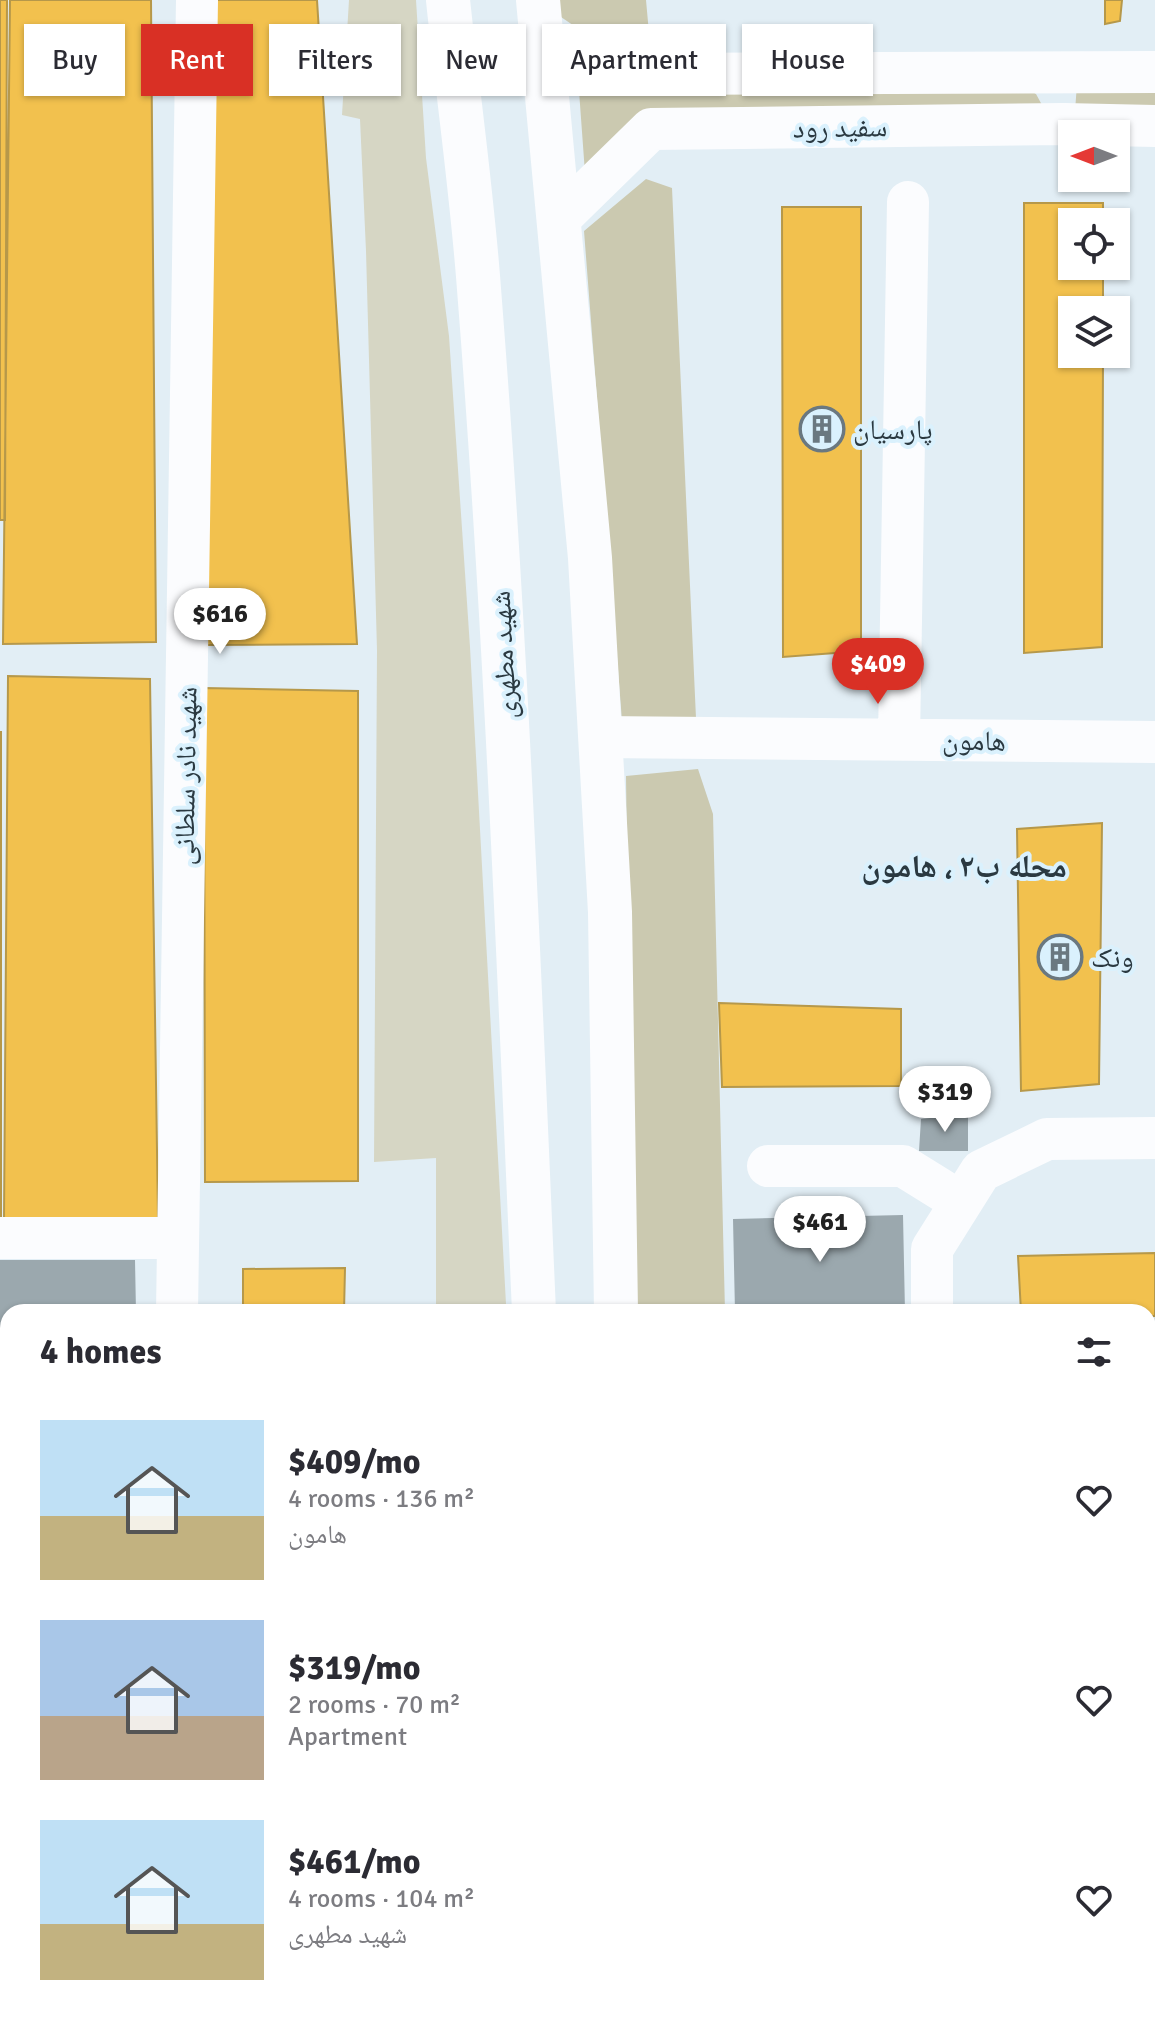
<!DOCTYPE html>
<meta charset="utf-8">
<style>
body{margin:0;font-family:Signika,"Noto Naskh Arabic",sans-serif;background:#f7f7f7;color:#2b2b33;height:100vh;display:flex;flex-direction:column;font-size:30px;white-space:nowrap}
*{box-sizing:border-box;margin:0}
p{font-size:26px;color:#7c7c81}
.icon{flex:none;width:44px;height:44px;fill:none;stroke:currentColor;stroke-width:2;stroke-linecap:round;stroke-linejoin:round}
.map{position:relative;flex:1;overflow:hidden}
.panel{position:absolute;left:0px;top:1304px;width:1156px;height:714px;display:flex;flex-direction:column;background:#fff;border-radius:24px 24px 0 0;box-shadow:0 2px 6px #0004}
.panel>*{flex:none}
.top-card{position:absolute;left:24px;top:24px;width:1108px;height:72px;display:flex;gap:16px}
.needle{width:52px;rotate:270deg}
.tools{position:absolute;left:1058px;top:120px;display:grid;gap:16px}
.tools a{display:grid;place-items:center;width:72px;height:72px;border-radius:0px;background:#fff;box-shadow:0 2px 6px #0004;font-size:40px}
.price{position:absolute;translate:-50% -68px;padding:0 18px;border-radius:28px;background:#fff;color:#222;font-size:26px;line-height:52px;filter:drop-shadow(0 2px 4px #0008)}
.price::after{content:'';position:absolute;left:50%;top:48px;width:24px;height:18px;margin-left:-12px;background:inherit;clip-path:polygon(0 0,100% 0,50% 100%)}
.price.active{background:#d93025;color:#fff}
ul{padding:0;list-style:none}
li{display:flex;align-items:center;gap:24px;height:200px;padding:0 40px}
li span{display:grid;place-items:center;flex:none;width:224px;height:160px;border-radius:0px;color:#555}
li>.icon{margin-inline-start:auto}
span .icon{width:96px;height:96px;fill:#fffc;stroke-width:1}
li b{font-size:34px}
h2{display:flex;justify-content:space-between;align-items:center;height:96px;padding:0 40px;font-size:34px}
.chip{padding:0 28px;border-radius:0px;background:#fff;box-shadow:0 2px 6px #0004;font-size:28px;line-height:72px}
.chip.active{background:#d93025;color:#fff}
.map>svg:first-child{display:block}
.green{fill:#d6d6c4}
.forest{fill:#cbc9b0}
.homes{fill:#f2c14e;stroke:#b6984a;stroke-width:2}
.shops{fill:#e4572e;stroke:#ac4e34;stroke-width:2}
.building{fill:#9ba8ae}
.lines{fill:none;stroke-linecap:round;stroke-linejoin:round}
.minor{stroke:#fbfcfe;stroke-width:42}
.major{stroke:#fbfcfe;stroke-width:44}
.labels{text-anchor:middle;stroke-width:8;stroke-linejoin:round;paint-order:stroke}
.street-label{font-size:28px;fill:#2a3941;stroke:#daf1fd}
.poi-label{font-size:28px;fill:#2a3941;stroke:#daf1fd;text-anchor:start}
.quarter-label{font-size:32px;font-weight:bold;fill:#2a3941;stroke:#daf1fd}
</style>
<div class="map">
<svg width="1155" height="2017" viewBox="0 0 1155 2017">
<rect width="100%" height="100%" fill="#e2eef5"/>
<path class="green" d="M 349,0 L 416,0 L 426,158 L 449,336 L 470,647 L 506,1304 L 498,1312 L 436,1312 L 436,1158 L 374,1162 L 377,650 L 366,251 L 360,119 L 342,115 Z"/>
<path class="forest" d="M 557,0 L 646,0 L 651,55 L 604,46 L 558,15 Z
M 578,77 L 603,86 L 665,89 L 1024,87 L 1036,94 L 1042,105 L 682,114 L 585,173 Z
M 1077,84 L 1155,85 L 1155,112 L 1075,111 Z
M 646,179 L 672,188 L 696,718 L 622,721 L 584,231 Z
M 698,769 L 713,814 L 725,1312 L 633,1312 L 626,776 Z"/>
<path class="homes" d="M 0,0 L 7,0 L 5,520 L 0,520 Z
M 10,0 L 151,0 L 156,642 L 3,644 Z
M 211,0 L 317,0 L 357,644 L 204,645 Z
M 1105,0 L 1122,0 L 1120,21 L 1105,24 Z
M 1024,203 L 1103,203 L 1103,222 L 1072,222 L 1072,266 L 1103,266 L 1103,310 L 1072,310 L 1072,354 L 1103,354 L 1102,647 L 1024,653 Z
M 782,207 L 861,207 L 861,651 L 783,657 Z
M 8,676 L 150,679 L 158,1218 L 4,1219 Z
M 204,688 L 358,691 L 358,1181 L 205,1182 Z
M 0,732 L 1,732 L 1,1222 L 0,1222 Z
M 1102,823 L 1099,1084 L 1021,1091 L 1017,829 Z
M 719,1003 L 901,1009 L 901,1086 L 722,1087 Z
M 1155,1253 L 1155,1316 L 1148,1316 L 1148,1312 L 1021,1312 L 1018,1256 Z
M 345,1268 L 344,1312 L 243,1312 L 243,1269 Z
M 8,1571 L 8,2010 L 147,2010 L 148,2017 L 0,2017 L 3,1572 Z
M 205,2010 L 356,2010 L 356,2017 L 205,2017 Z"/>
<path class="shops" d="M 0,1468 L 8,1468 L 8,1533 L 0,1533 Z"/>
<path class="building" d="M 968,1114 L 968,1151 L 919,1151 L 921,1119 Z
M 903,1215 L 905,1312 L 735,1312 L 733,1219 Z
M 0,1260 L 135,1260 L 136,1312 L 8,1312 L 8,1345 L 0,1345 Z"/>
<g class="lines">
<path class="minor" d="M 541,45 L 642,74 L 1155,72
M 560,218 L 651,129 L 1064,124 L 1155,126
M 600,737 L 1155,742
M 899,739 L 908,202
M 768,1166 L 903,1166 L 961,1202
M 0,1238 L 178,1238
M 177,1312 L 197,0
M 932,1312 L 932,1249 L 981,1171 L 1047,1139 L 1155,1138
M 0,1398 L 8,1398
M 0,1553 L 8,1553
M 1148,2008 L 1155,2008
M 176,2010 L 176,2017
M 611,2014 L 952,2010"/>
<path class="major" d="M 448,0 C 458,96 472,193 479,289 C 506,630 519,971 534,1312
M 538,0 L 590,558 L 610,912 L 616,1312
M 1148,1405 L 1155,1404
M 1148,1463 L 1155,1464
M 530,2017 L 530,2010
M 576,2017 L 611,2014"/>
</g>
<defs>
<g id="building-ring" transform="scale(2.3)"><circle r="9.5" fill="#daf1fd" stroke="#6a7880" stroke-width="1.5"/><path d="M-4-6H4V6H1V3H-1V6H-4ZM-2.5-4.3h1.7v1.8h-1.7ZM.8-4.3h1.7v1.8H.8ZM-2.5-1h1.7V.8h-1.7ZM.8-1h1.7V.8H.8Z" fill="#6a7880"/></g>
</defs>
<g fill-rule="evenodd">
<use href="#building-ring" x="822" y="429"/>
<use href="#building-ring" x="1060" y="957"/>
</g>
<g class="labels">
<g class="street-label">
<text transform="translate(840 127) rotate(-1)" y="10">سفید رود</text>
<text transform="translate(503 655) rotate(-93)" y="10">شهید مطهری</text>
<text transform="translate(974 740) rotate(1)" y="10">هامون</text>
<text transform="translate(185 776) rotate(-89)" y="10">شهید نادر سلطانی</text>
</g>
<g class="poi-label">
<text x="853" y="439">پارسیان</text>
<text x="1091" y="967">ونک</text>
</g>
<g class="quarter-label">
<text x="964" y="877">محله ب۲ ، هامون</text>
</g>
</g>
</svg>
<div class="tools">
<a><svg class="needle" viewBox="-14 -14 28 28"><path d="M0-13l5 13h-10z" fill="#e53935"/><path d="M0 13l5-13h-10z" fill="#7c7c81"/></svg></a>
<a><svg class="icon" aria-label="locate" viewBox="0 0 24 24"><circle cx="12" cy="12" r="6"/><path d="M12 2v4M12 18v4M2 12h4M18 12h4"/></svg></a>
<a><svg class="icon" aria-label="layers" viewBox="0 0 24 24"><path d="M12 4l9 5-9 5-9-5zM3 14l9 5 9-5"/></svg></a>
</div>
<b class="price" style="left:220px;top:656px">$616</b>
<b class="price active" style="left:878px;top:706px">$409</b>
<b class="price" style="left:945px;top:1134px">$319</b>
<b class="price" style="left:820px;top:1264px">$461</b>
<div class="top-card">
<a class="chip">Buy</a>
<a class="chip active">Rent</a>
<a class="chip">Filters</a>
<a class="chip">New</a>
<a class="chip">Apartment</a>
<a class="chip">House</a>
</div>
<section class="panel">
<h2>4 homes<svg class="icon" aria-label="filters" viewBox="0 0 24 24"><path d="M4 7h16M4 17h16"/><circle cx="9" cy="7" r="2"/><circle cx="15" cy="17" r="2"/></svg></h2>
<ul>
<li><span style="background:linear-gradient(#bfe0f5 60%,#c2b280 0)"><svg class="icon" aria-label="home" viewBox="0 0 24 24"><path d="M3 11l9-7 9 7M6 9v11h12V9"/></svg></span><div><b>$409/mo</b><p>4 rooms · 136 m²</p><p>هامون</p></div><svg class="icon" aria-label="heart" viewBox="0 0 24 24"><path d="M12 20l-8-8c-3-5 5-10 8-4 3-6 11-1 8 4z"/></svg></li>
<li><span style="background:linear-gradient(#a9c7e8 60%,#b9a48a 0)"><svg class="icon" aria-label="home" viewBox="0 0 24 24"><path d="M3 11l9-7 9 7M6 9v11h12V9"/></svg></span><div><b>$319/mo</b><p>2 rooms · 70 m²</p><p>Apartment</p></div><svg class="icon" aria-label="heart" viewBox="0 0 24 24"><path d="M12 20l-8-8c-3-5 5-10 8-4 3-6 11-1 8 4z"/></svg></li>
<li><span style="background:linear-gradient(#bfe0f5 65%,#c2b280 0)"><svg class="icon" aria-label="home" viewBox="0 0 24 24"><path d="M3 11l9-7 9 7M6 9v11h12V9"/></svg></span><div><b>$461/mo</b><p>4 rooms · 104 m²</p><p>شهید مطهری</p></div><svg class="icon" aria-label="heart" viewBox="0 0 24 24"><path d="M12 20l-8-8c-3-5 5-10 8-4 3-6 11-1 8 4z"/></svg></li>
</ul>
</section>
</div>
